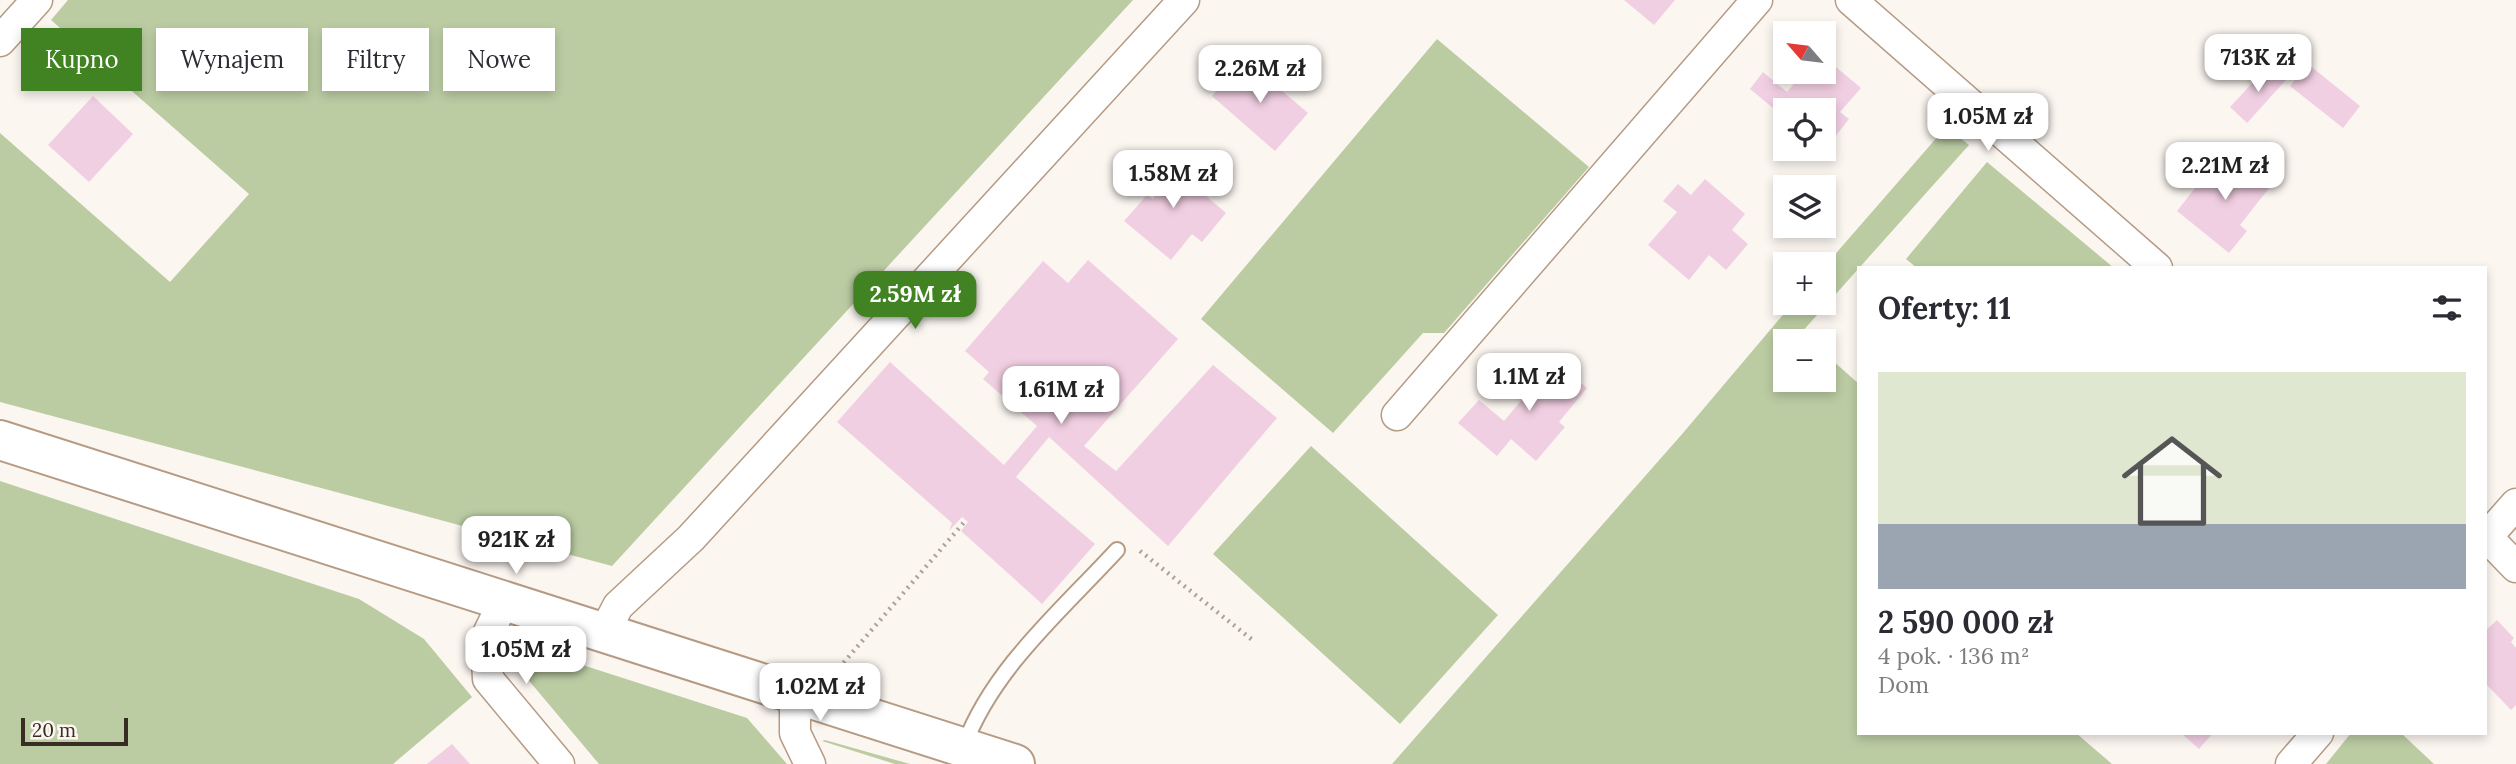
<!DOCTYPE html>
<html lang="pl">
<meta charset="utf-8">
<style>
body{margin:0;font-family:Lora,serif;background:#f7f7f7;color:#2b2b33;height:100vh;display:flex;flex-direction:column;font-size:26px;white-space:nowrap}
*{box-sizing:border-box;margin:0}
p{font-size:23px;color:#7c7c81}
.icon{flex:none;width:38px;height:38px;fill:none;stroke:currentColor;stroke-width:2;stroke-linecap:round;stroke-linejoin:round}
.map{position:relative;flex:1;overflow:hidden}
.details{position:absolute;left:1857px;top:266px;width:630px;height:469px;display:flex;flex-direction:column;background:#fff;border-radius:0px;box-shadow:0 4px 10px #0003}
.details>*{flex:none}
.banner{position:absolute;left:21px;top:28px;width:665px;height:63px;display:flex;gap:14px}
.needle{width:46px;rotate:298deg}
.fabs{position:absolute;left:1773px;top:21px;display:grid;gap:14px}
.fabs a{display:grid;place-items:center;width:63px;height:63px;border-radius:0px;background:#fff;box-shadow:0 4px 10px #0003;font-size:35px}
.scale{position:absolute;left:21px;bottom:18px;width:107px;box-sizing:border-box;padding-left:7px;border:4px solid #382d23;border-top:0;font-size:19px;line-height:24px;white-space:nowrap;color:#382d23;-webkit-text-stroke:5px #fcf6f1;paint-order:stroke}
.price{position:absolute;translate:-50% -60px;padding:0 16px;border-radius:14px;background:#fff;color:#222;font-size:23px;line-height:46px;filter:drop-shadow(0 2px 4px #0008)}
.price::after{content:'';position:absolute;left:50%;top:42px;width:21px;height:16px;margin-left:-10px;background:inherit;clip-path:polygon(0 0,100% 0,50% 100%)}
.price.active{background:#418222;color:#fff}
ul{padding:0;list-style:none}
li{display:grid;align-content:center;gap:14px;height:371px;padding:0 21px}
li span{display:grid;place-items:center;height:217px;border-radius:0px;color:#555}
li>.icon{margin-inline-start:auto}
span .icon{width:126px;height:126px;fill:#fffc;stroke-width:1}
li b{font-size:30px}
h2{display:flex;justify-content:space-between;align-items:center;height:84px;padding:0 21px;font-size:30px}
.tag{padding:0 24px;border-radius:0px;background:#fff;box-shadow:0 4px 10px #0003;font-size:24px;line-height:63px}
.tag.active{background:#418222;color:#fff}
.map>svg:first-child{display:block}
.green{fill:#bbcca3}
.building{fill:#f1cfe2}
.lines{fill:none;stroke-linecap:round;stroke-linejoin:round}
.lane-casing{stroke:#b69b84;stroke-width:18}
.street-casing{stroke:#b69b84;stroke-width:33}
.secondary-casing{stroke:#b69b84;stroke-width:42}
.path{stroke:#aaa29a;stroke-width:4.5;stroke-dasharray:2 5;stroke-linecap:butt}
.lane{stroke:#fff;stroke-width:14}
.street{stroke:#fff;stroke-width:30}
.secondary{stroke:#fff;stroke-width:38}
</style>
<div class="map">
<svg width="2516" height="764" viewBox="0 0 2516 764">
<rect width="100%" height="100%" fill="#fcf6f1"/>
<path class="green" d="M 68,0 L 1133,0 L 612,566 L 0,402 L 0,133 L 170,282 L 249,194 L 51,20 Z
M 1437,39 L 1589,167 L 1444,333 L 1423,333 L 1333,433 L 1201,319 Z
M 1946,127 L 1969,145 L 1801,333 L 1809,341 L 1785,341 L 1785,380 L 1824,380 L 1824,353 L 1858,383 L 1858,733 L 2076,733 L 2112,764 L 1392,764 L 1683,433 L 1793,303 L 1824,303 L 1824,267 Z
M 1987,162 L 2114,268 L 1917,268 L 1906,259 Z
M 1311,446 L 1498,615 L 1400,724 L 1213,554 Z
M 0,481 L 359,599 L 424,639 L 472,697 L 393,764 L 0,764 Z
M 533,649 L 747,718 L 787,764 L 599,764 L 520,670 Z
M 2351,733 L 2401,733 L 2434,764 L 2326,764 Z
M 825,740 L 910,764 L 895,764 L 822,741 Z"/>
<path class="building" d="M 1624,0 L 1675,0 L 1654,25 Z
M 1824,57 L 1861,88 L 1840,112 L 1849,119 L 1824,151 L 1824,110 L 1785,110 L 1785,118 L 1750,89 L 1763,72 L 1787,92 L 1797,80 L 1792,76 L 1795,72 L 1824,72 Z
M 1246,59 L 1263,74 L 1259,78 L 1272,89 L 1275,85 L 1308,113 L 1275,151 L 1212,96 Z
M 2308,64 L 2360,106 L 2343,128 L 2290,86 Z
M 2269,65 L 2286,80 L 2247,123 L 2230,107 Z
M 93,96 L 133,134 L 89,182 L 48,145 Z
M 1152,150 L 1226,213 L 1202,242 L 1192,234 L 1171,260 L 1124,221 L 1147,195 L 1153,199 L 1162,187 L 1138,167 Z
M 2217,160 L 2236,175 L 2243,165 L 2247,169 L 2252,162 L 2268,174 L 2263,181 L 2270,187 L 2240,225 L 2247,231 L 2229,253 L 2177,211 Z
M 1705,179 L 1745,214 L 1732,230 L 1748,244 L 1726,270 L 1709,255 L 1689,280 L 1648,245 L 1677,212 L 1663,201 L 1678,184 L 1691,195 Z
M 1088,260 L 1178,339 L 1084,446 L 1116,471 L 1213,365 L 1277,418 L 1168,546 L 1049,437 L 1016,477 L 1095,544 L 1042,604 L 961,531 L 968,522 L 962,517 L 949,531 L 952,523 L 837,422 L 890,362 L 1004,465 L 1037,426 L 983,379 L 989,372 L 965,351 L 1043,261 L 1068,283 Z
M 1549,356 L 1587,388 L 1559,422 L 1565,427 L 1536,461 L 1511,439 L 1497,456 L 1458,423 L 1479,400 L 1504,421 L 1524,397 L 1518,392 Z
M 2497,620 L 2514,638 L 2511,642 L 2516,648 L 2516,705 L 2511,710 L 2485,683 L 2485,631 Z
M 2181,733 L 2213,733 L 2199,749 Z
M 452,744 L 470,764 L 427,764 Z"/>
<g class="lines">
<g class="lane-casing">
<path id="lane" d="M 964,746 C 993,668 1062,610 1117,550"/>
</g>
<g class="street-casing">
<path id="street" d="M 1851,0 L 2157,268
M 0,41 L 37,0
M 1397,415 L 1757,0
M 2485,535 L 2516,567
M 2485,539 L 2516,504
M 503,603 L 486,638 L 488,679 L 559,764
M 604,633 L 618,606 L 691,538 L 1184,0
M 795,694 L 795,733 L 810,764
M 2291,764 L 2318,733"/>
</g>
<g class="secondary-casing">
<path id="secondary" d="M 0,440 L 1015,764"/>
</g>
<path class="path" d="M 1140,551 L 1255,642
M 839,668 L 966,520"/>
<use href="#lane" class="lane"/>
<use href="#street" class="street"/>
<use href="#secondary" class="secondary"/>
</g>
</svg>
<div class="fabs">
<a><svg class="needle" viewBox="-14 -14 28 28"><path d="M0-13l5 13h-10z" fill="#e53935"/><path d="M0 13l5-13h-10z" fill="#7c7c81"/></svg></a>
<a><svg class="icon" aria-label="locate" viewBox="0 0 24 24"><circle cx="12" cy="12" r="6"/><path d="M12 2v4M12 18v4M2 12h4M18 12h4"/></svg></a>
<a><svg class="icon" aria-label="layers" viewBox="0 0 24 24"><path d="M12 4l9 5-9 5-9-5zM3 14l9 5 9-5"/></svg></a>
<a>+</a>
<a>−</a>
</div>
<div class="scale">20 m</div>
<b class="price" style="left:2258px;top:94px">713K zł</b>
<b class="price" style="left:1260px;top:105px">2.26M zł</b>
<b class="price" style="left:1988px;top:153px">1.05M zł</b>
<b class="price" style="left:2225px;top:202px">2.21M zł</b>
<b class="price" style="left:1173px;top:210px">1.58M zł</b>
<b class="price active" style="left:915px;top:331px">2.59M zł</b>
<b class="price" style="left:1529px;top:413px">1.1M zł</b>
<b class="price" style="left:1061px;top:426px">1.61M zł</b>
<b class="price" style="left:516px;top:576px">921K zł</b>
<b class="price" style="left:526px;top:686px">1.05M zł</b>
<b class="price" style="left:820px;top:723px">1.02M zł</b>
<div class="banner">
<a class="tag active">Kupno</a>
<a class="tag">Wynajem</a>
<a class="tag">Filtry</a>
<a class="tag">Nowe</a>
</div>
<section class="details">
<h2>Oferty: 11<svg class="icon" aria-label="filters" viewBox="0 0 24 24"><path d="M4 7h16M4 17h16"/><circle cx="9" cy="7" r="2"/><circle cx="15" cy="17" r="2"/></svg></h2>
<ul>
<li><span style="background:linear-gradient(#dfe7d0 70%,#9aa5b1 0)"><svg class="icon" aria-label="home" viewBox="0 0 24 24"><path d="M3 11l9-7 9 7M6 9v11h12V9"/></svg></span><div><b>2 590 000 zł</b><p>4 pok. · 136 m²</p><p>Dom</p></div></li>
</ul>
</section>
</div>
